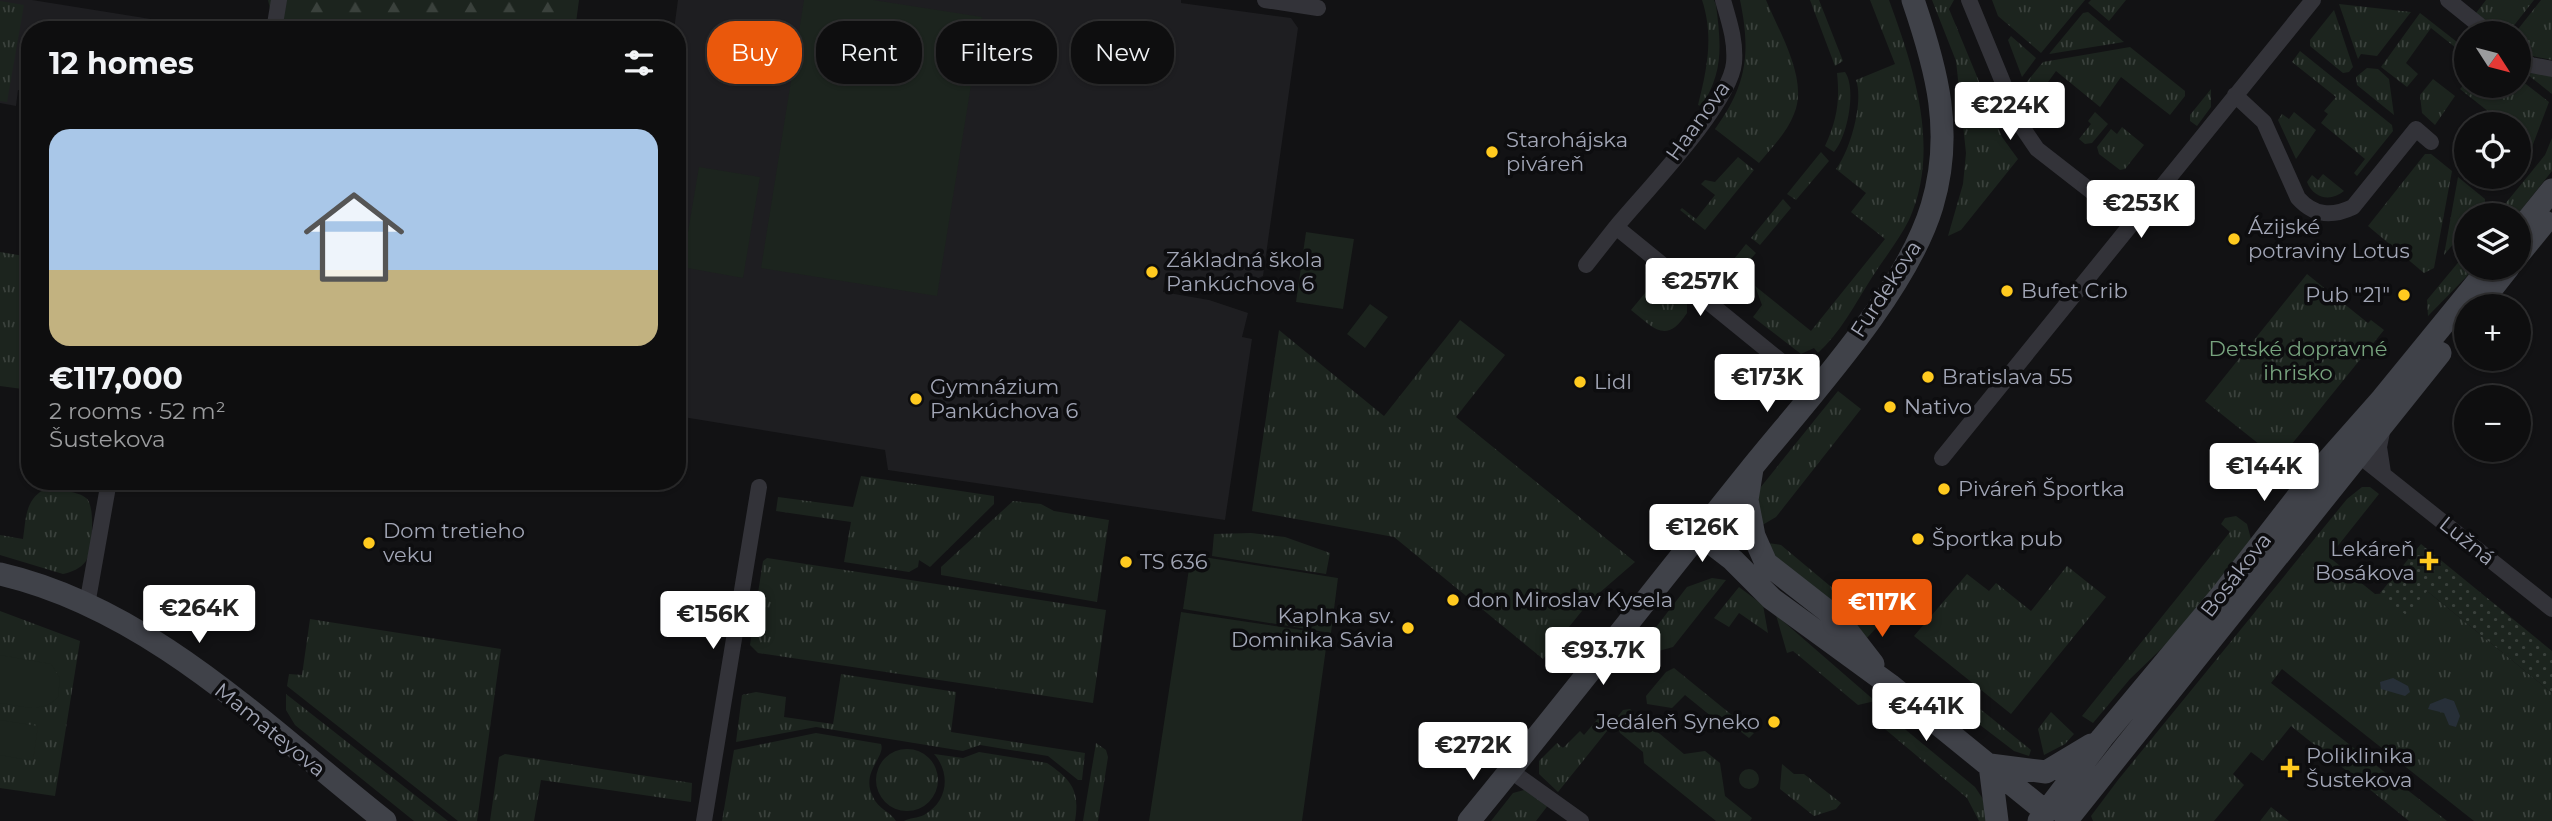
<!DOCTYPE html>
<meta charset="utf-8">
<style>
body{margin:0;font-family:Montserrat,sans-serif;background:#1c1c1d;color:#f1f3f6;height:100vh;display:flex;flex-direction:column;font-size:26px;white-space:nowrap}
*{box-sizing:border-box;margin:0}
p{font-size:23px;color:#9b9c9e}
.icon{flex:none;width:38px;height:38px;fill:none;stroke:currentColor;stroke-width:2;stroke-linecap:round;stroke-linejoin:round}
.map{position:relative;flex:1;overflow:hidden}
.side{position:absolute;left:21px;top:21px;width:665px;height:469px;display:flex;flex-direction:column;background:#0e0e0f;border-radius:28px;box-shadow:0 2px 5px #0004,0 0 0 2px #2e2e2f}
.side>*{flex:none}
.top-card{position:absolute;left:707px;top:21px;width:665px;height:63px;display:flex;gap:14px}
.needle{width:46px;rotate:126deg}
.controls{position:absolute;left:2454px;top:21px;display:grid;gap:14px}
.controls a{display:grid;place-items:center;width:77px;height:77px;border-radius:50%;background:#0e0e0f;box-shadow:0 2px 5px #0004,0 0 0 2px #2e2e2f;font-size:35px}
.price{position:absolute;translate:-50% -60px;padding:0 16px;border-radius:7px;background:#fff;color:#222;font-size:23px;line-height:46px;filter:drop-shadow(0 2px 4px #0008)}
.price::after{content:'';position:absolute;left:50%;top:42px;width:21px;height:16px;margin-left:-10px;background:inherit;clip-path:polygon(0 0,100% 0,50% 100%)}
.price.active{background:#ea580c;color:#fff}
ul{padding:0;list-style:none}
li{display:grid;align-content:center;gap:14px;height:371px;padding:0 28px}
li+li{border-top:2px solid #2e2e2f}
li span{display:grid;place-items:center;height:217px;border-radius:21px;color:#555}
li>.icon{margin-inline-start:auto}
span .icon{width:126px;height:126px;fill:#fffc;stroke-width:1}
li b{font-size:30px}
h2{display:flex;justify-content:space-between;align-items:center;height:84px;padding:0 28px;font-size:30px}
.pill{padding:0 24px;border-radius:28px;background:#0e0e0f;box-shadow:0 2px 5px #0004,0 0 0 2px #2e2e2f;font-size:24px;line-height:63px}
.pill.active{background:#ea580c;color:#fff}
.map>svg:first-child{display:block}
.built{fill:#1e1e21}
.grass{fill:url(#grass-tufts)}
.forest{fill:url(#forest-firs)}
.garden{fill:url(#garden-dots)}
.pitch{fill:#1c241e}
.water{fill:#272f38}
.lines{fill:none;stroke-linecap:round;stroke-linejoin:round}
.street{stroke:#333339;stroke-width:16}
.secondary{stroke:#404249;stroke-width:23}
.poi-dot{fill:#ffca1f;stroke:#0d0d0f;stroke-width:2.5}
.labels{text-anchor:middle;stroke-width:7;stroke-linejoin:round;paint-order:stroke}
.street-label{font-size:21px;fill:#a2a6b6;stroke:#0d0d0f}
.poi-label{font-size:21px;fill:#a2a6b6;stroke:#0d0d0f;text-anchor:start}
.park-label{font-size:21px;fill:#77a37e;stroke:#0d0d0f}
</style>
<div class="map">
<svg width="2552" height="821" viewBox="0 0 2552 821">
<defs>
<pattern id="grass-tufts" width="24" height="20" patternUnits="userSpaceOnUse" patternTransform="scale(1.75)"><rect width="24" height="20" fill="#1c241e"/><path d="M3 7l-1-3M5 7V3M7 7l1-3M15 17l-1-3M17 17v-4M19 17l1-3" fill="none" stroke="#3a413c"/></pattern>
<pattern id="forest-firs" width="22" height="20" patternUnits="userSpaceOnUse" patternTransform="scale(1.75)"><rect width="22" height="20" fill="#1c241e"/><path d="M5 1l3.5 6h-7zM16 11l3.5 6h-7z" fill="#3a413c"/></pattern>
<pattern id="garden-dots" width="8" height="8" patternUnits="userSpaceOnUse" patternTransform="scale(1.75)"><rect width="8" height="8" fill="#1c241e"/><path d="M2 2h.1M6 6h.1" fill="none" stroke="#3a413c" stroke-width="1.8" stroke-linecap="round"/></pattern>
</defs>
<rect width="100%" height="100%" fill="#121214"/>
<path class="built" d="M 0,0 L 32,0 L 188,25 L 187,30 L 30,30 L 30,92 L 18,90 L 16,106 L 0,103 Z
M 678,0 L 1181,0 L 1181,3 L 1291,18 L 1298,28 L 1263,276 L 1233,289 L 1165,277 L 1163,292 L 1209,300 L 1248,313 L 1242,337 L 1252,339 L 1225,520 L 888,470 L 885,450 L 677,416 L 677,30 L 674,30 Z"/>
<path class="grass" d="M 1702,0 L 1714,0 L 1716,5 C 1721,44 1724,73 1701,106 L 1698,105 C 1707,69 1714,36 1702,0 Z
M 1740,0 L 1766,0 C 1779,32 1809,80 1794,114 C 1787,133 1771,148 1759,163 L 1715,129 C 1747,85 1751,53 1740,0 Z
M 1810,0 L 1819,0 L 1843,61 L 1835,66 Z
M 1870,0 L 1889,0 C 1914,68 1941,150 1909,220 C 1899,240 1883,260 1871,279 C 1855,304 1840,333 1818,353 L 1814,348 L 1801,354 L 1753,317 L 1762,305 L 1755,286 L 1811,331 L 1885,239 L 1851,212 L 1866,193 L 1836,169 C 1850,151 1864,102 1856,80 L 1895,64 Z
M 1932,0 L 1954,0 L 1949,9 L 2002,137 L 2018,159 L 1961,230 L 1948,236 L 1963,184 L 1966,153 L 1956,61 Z
M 1992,0 L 2085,0 L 2041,53 L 1998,16 Z
M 2091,0 L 2126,0 L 2109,21 L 2088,3 Z
M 2486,0 L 2534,0 L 2508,33 L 2500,33 L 2476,13 Z
M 2541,0 L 2552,0 L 2552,60 L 2532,56 L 2521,49 L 2518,33 L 2515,33 Z
M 0,1 L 24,5 L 7,102 L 0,101 Z
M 2339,4 L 2411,12 L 2377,56 L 2361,54 L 2358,59 Z
M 2334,10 L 2353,67 L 2349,72 L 2343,73 L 2310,46 L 2310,40 Z
M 2088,12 L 2124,42 L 2049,54 L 2083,13 Z
M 2420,13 L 2466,49 L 2466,56 L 2431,28 L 2406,63 L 2418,74 L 2407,87 L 2381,67 Z
M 2011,36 L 2036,58 L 2022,77 L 2008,40 Z
M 2130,47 L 2185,91 L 2185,96 L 2170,115 L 2121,77 L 2100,107 L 2056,71 L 2030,107 L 2021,89 L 2043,62 Z
M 2300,51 L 2392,125 L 2393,131 L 2357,176 L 2354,173 L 2365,159 L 2321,123 L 2328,114 L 2324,111 L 2336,97 L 2292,62 Z
M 2518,66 L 2552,77 L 2552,94 L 2518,67 Z
M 2367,68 L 2378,69 L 2389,79 L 2394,115 L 2357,85 L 2356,77 Z
M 1845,72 C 1857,89 1847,138 1834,152 L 1825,146 C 1837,120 1840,101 1837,73 Z
M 2518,78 L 2549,102 L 2532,147 L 2518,164 L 2518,124 L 2504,124 L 2460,89 L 2466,82 L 2466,86 L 2518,86 Z
M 2433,79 L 2455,96 L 2435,125 L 2422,113 L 2420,95 Z
M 2211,89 L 2211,107 L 2197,126 L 2190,121 L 2190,115 Z
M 2095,112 L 2108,124 L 2092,143 L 2085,144 L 2079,139 L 2091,124 L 2088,121 Z
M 2294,112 L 2316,130 L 2296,159 L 2278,120 L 2282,114 L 2289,119 Z
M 2122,127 L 2144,145 L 2125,169 L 2120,170 L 2099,154 L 2097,147 L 2111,129 L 2117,134 Z
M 2552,138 L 2552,171 L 2517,215 L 2496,215 L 2545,155 Z
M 1821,152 L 1829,161 L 1796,200 L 1787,194 Z
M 2425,154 L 2431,154 L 2452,171 L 2434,268 L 2424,273 L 2368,226 Z
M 1738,157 L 1754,170 L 1705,230 L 1680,210 L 1682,208 L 1696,219 L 1715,195 L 1701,184 L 1705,180 L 1715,182 Z
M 2323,174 L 2344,191 C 2331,202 2314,199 2307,182 L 2312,175 L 2318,180 Z
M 2458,177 L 2485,199 L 2485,205 L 2477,215 L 2466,215 L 2466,229 L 2444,255 Z
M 1783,199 L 1791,208 L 1760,245 L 1751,238 Z
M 1746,244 L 1756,253 L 1722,292 L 1716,287 L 1716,277 L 1719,278 Z
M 0,252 L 30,257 L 30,390 L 0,386 Z
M 2466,253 L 2466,268 L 2475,268 L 2428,316 L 2427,300 Z
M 1649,270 L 1655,270 L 1687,299 L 1687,313 C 1666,345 1654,328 1631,310 L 1655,281 L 1645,273 Z
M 2307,274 L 2368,323 L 2371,320 L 2384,330 L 2279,460 L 2205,401 Z
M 1460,320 L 1505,355 L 1456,417 L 1635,562 L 1590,601 L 1543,659 L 1394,537 L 1252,511 L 1279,330 L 1384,416 Z
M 1838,391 L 1861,409 L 1776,517 L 1759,527 L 1755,511 L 1760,488 Z
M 861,476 L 994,496 L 994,504 L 930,567 L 919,560 L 918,567 L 909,572 L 844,562 L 851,522 L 776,511 L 778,497 L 853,507 Z
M 2362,487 L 2370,487 L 2379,494 L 2329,557 L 2375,594 L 2427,591 L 2552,693 L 2552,821 L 2474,821 L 2282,669 L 2271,683 L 2447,821 L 2409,821 L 2291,726 L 2263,761 L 2251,752 L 2233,774 L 2244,785 L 2214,821 L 2093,821 L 2091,816 L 2118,780 L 2347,499 Z
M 43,490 C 55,490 76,490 86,498 C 96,505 92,551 86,561 C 80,569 72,572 63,574 L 0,555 L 0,535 L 23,539 C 26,519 25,501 43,490 Z
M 1013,501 L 1041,504 L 1054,511 L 1109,520 L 1097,602 L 941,575 L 941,567 Z
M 2236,516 L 2247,524 L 2252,543 L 2183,628 L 2130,679 L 2093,723 L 2082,716 L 2230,532 L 2221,524 L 2225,518 Z
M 1251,533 L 1285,537 L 1330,553 L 1326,574 L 1212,556 L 1214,534 Z
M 1768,543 L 1781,545 L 1878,626 L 1865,640 L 1772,556 Z
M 767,558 L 1106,610 L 1093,703 L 758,653 L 750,645 L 763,561 Z
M 2067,566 L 2106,597 L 2011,714 L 1914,636 L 1967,574 L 1989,591 L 1996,583 L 2031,611 Z
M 1712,578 L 1726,580 L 1673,647 L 1655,652 L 1643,644 L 1687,587 Z
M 1739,587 L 1763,605 L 1768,633 L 1739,613 L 1729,627 L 1714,618 Z
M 0,611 L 80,641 L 55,796 L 0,788 Z
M 1776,615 L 1875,701 L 1858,705 L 1793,651 L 1787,653 Z
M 310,619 L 501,649 L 477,821 L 458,821 L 287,686 L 289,674 L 302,675 Z
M 1674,668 L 1754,733 L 1749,738 L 1726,720 L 1722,725 L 1685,695 L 1672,708 L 1647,704 L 1646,696 L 1666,672 Z
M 841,674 L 956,692 L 951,732 L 1085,753 L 1082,780 L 1078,780 L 1048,756 L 980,745 L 963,751 L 816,727 L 736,742 L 742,695 L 756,692 L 786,697 L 784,717 L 833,724 Z
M 1958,691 L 2031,750 L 2029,756 L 2014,751 L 1950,702 Z
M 286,694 L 448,821 L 414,821 L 295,725 L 286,710 Z
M 1630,709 L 1684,754 L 1705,751 L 1720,763 L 1725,796 L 1752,818 L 1750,821 L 1716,821 L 1644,763 L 1643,752 L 1620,733 L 1615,720 L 1623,710 Z
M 2051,712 L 2074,734 L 2065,744 L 2044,755 L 2038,729 Z
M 1877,713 L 1889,716 L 1975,787 L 1983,799 L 1987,821 L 1979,821 L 1967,798 L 1873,719 Z
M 1601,715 L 1607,731 L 1558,792 L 1539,774 L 1539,761 L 1557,743 L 1563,748 L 1580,731 L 1584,735 Z
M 816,733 L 881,744 C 886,757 860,772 873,797 C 878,809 891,812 896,821 L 722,821 L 734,750 Z
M 1096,743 L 1106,750 L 1108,757 L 1098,821 L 1083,821 Z
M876 780a31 31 0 1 1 62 0a31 31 0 1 1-62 0Z
M 979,752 L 1047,763 C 1072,780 1080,791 1075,821 L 904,821 C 909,818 918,818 924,815 C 948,802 951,773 934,754 L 963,758 Z
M 505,754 L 692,783 L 691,802 L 541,780 L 534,821 L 490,821 L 499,757 Z
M 1782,764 L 1794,774 L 1804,774 L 1841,803 L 1836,809 L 1814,816 L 1780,789 Z
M1739 779a10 10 0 1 1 20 0a10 10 0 1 1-20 0Z
M 1528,789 L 1549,804 L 1536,821 L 1491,821 L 1513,793 Z
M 2271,807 L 2289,821 L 2260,821 Z"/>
<path class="forest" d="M 268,0 L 579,0 L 575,30 L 275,30 Z"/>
<path class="garden" d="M 2421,544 L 2552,651 L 2552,693 L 2427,591 L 2406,615 L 2380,593 Z"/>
<path class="pitch" d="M 804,0 L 873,0 L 982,17 L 937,296 L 761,268 Z
M 699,167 L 760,177 L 743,278 L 682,267 Z
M 1306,232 L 1354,239 L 1343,309 L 1296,302 Z
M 1370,304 L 1388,317 L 1365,348 L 1347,334 Z
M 1191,555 L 1338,578 L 1331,633 L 1183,609 Z
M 1181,612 L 1328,634 L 1302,821 L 1149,821 Z
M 0,655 L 51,664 L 60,678 L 58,697 C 43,714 20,706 0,703 Z
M 0,720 L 38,726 L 33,761 L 0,755 Z"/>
<path class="water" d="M 2393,678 L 2408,686 L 2410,692 L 2405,696 L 2381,689 L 2380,682 Z
M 2445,698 L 2454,701 L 2460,716 L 2456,727 L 2449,725 L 2444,713 L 2428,709 L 2430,704 Z"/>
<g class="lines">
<path class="street" d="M 1265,0 L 1318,8
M 1969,0 L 2020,124 L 2037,149 L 2132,223
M 2448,0 L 2489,33
M 274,30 L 279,0
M 2518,57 L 2531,65 L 2552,69
M 2235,95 L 2264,122 L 2298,198 C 2314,216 2332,217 2353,207 L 2416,129 L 2431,142
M 1616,227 C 1645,192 1730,104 1734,63 C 1736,41 1729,21 1723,0
M 1586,265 L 1616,227 L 1815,389
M 2351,449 L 2552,609
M 1942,458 L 2313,0
M 2383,473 L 2379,447 L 2383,427
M 87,605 L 109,481
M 1511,771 L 1581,821
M 704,821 L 759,487"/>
<path class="secondary" d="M 2518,232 L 2552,190
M 2518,255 L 2545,222
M 2486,296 L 2508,268
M 1752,469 L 1747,500 L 1754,536 L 1766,563 L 1839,620 L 1873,664
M 1698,533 L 1733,560 L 1772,599 L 1890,685 L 2046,812
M 0,574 C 151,609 267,728 385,821
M 1990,765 L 2046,772 L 2091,745
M 1990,765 L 1997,821
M 1469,821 C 1564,705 1656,587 1750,470 C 1808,398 1906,293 1932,206 C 1954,133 1937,70 1913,0
M 2039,821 L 2102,738 L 2223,593 L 2313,477 L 2382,399 L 2489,268
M 2066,821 L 2440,353"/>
</g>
<g class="poi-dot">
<circle cx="1492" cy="152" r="7"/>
<circle cx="2234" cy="239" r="7"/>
<circle cx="1152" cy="272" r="7"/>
<circle cx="2007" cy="291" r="7"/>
<circle cx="2404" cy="295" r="7"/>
<circle cx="1928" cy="377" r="7"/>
<circle cx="1580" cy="382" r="7"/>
<circle cx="916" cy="399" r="7"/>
<circle cx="1890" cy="407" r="7"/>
<circle cx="1944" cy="489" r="7"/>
<circle cx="1918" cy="539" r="7"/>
<circle cx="369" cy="543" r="7"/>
<path d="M2425.5 550.5h7v7h7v7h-7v7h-7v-7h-7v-7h7z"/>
<circle cx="1126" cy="562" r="7"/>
<circle cx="1453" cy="600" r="7"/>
<circle cx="1408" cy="628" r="7"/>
<circle cx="1774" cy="722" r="7"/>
<path d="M2286.5 757.5h7v7h7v7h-7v7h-7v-7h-7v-7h7z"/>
</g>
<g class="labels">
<g class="street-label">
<text transform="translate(1698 121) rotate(-54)" y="7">Haanova</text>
<text transform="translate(1886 289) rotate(-57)" y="7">Furdekova</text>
<text transform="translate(2467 541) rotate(39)" y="7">Lužná</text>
<text transform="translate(2236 575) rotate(-52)" y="7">Bosákova</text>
<text transform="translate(270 730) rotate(39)" y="7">Mamateyova</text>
</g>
<g class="poi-label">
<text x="1506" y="147">Starohájska<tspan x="1506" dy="24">piváreň</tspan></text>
<text x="2248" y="234">Ázijské<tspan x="2248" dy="24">potraviny Lotus</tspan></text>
<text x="1166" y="267">Základná škola<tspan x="1166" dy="24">Pankúchova 6</tspan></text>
<text x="2021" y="298">Bufet Crib</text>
<text x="2390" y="302" text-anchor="end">Pub "21"</text>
<text x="1942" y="384">Bratislava 55</text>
<text x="1594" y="389">Lidl</text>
<text x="930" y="394">Gymnázium<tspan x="930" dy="24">Pankúchova 6</tspan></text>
<text x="1904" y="414">Nativo</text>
<text x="1958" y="496">Piváreň Športka</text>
<text x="383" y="538">Dom tretieho<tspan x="383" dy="24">veku</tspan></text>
<text x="1932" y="546">Športka pub</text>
<text x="2415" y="556" text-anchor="end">Lekáreň<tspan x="2415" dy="24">Bosákova</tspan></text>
<text x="1140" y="569">TS 636</text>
<text x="1467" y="607">don Miroslav Kysela</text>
<text x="1394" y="623" text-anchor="end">Kaplnka sv.<tspan x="1394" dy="24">Dominika Sávia</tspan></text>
<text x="1760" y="729" text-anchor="end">Jedáleň Syneko</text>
<text x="2306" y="763">Poliklinika<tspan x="2306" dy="24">Šustekova</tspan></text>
</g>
<g class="park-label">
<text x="2298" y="356">Detské dopravné<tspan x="2298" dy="24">ihrisko</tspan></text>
</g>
</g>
</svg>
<div class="controls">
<a><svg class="needle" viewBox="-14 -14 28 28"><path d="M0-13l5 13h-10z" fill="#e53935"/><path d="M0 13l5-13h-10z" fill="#9b9c9e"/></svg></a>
<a><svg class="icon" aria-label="locate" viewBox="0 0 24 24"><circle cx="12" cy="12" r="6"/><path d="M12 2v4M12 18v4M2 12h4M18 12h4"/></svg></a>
<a><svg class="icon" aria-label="layers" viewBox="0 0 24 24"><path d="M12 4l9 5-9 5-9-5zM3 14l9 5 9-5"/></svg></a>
<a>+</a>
<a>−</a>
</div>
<b class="price" style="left:2010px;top:142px">€224K</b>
<b class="price" style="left:2141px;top:240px">€253K</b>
<b class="price" style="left:1700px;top:318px">€257K</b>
<b class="price" style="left:1767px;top:414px">€173K</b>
<b class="price" style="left:2264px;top:503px">€144K</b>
<b class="price" style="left:1702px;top:564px">€126K</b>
<b class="price active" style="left:1882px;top:639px">€117K</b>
<b class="price" style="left:199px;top:645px">€264K</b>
<b class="price" style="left:713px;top:651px">€156K</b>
<b class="price" style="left:1603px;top:687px">€93.7K</b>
<b class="price" style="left:1926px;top:743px">€441K</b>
<b class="price" style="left:1473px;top:782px">€272K</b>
<div class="top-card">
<a class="pill active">Buy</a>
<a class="pill">Rent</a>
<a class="pill">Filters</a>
<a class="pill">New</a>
</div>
<section class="side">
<h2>12 homes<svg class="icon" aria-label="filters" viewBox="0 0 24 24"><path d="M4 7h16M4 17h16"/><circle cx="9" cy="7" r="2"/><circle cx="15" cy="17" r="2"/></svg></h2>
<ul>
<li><span style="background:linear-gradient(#a9c7e8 65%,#c2b280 0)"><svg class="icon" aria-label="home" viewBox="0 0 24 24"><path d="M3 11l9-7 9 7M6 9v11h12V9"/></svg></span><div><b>€117,000</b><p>2 rooms · 52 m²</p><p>Šustekova</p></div></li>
</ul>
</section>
</div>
